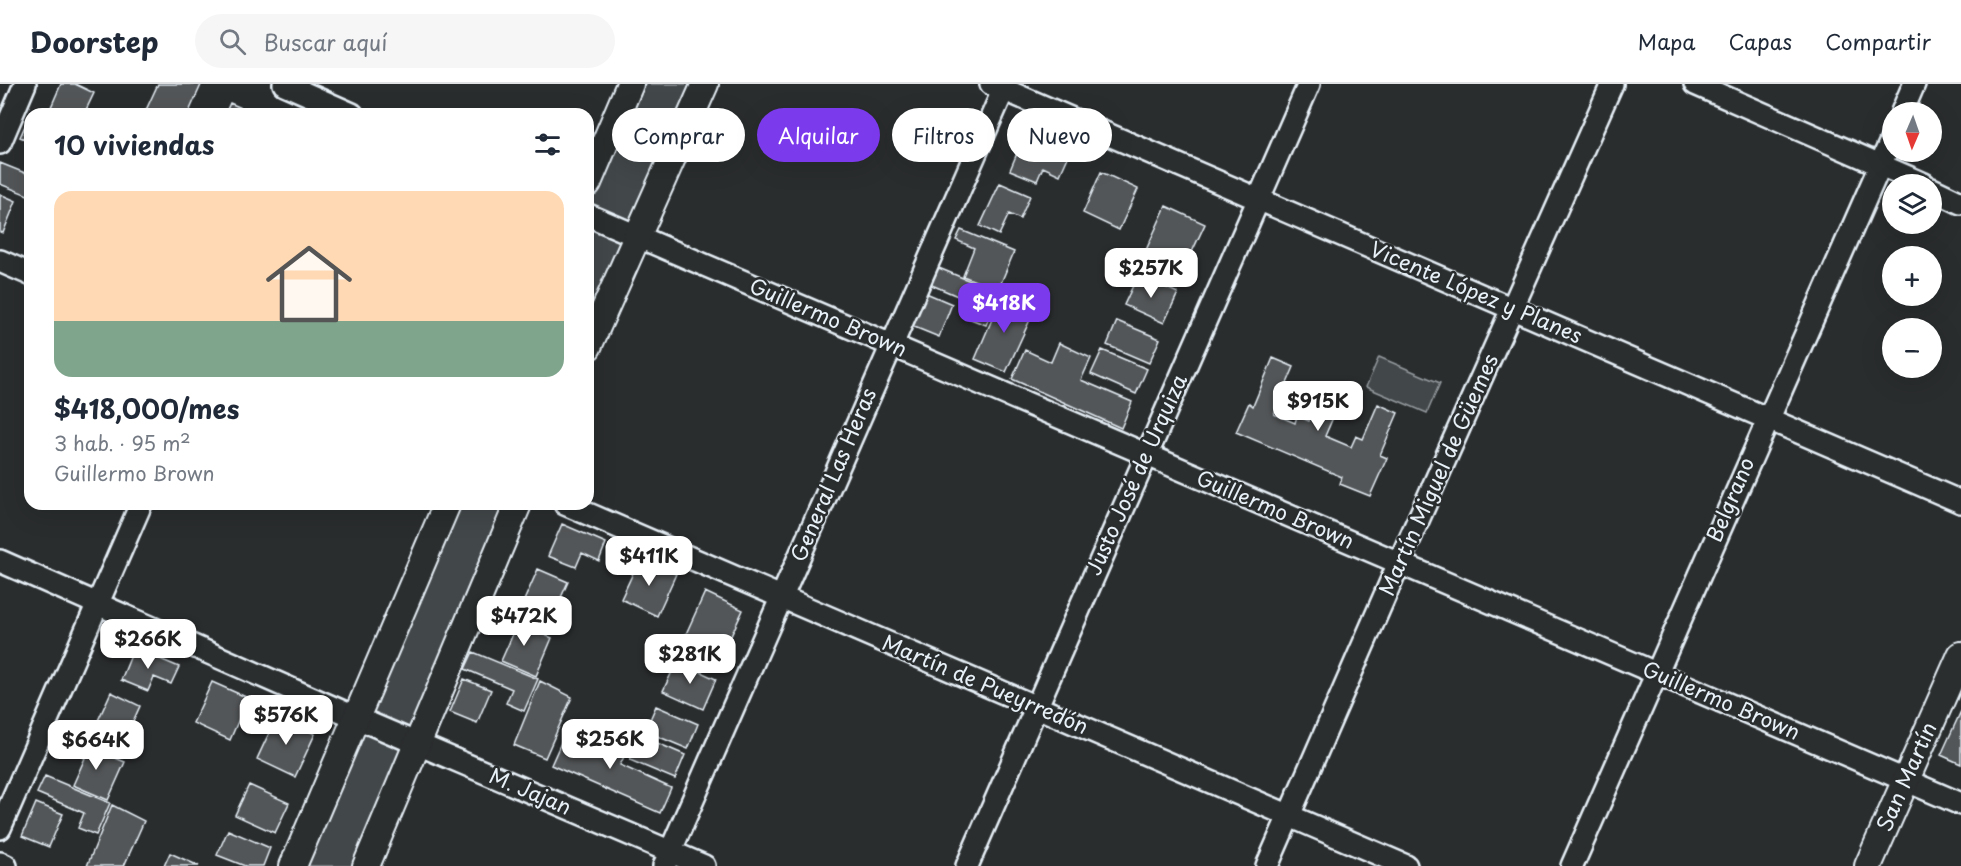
<!DOCTYPE html>
<html lang="es">
<meta charset="utf-8">
<style>
body{margin:0;font-family:"Playpen Sans",sans-serif;background:#f6f6f7;color:#1f2937;height:100vh;display:flex;flex-direction:column;font-size:22px;white-space:nowrap}
*{box-sizing:border-box;margin:0}
p{font-size:20px;color:#747a83}
.icon{flex:none;width:33px;height:33px;fill:none;stroke:currentColor;stroke-width:2;stroke-linecap:round;stroke-linejoin:round}
.map{position:relative;flex:1;overflow:hidden}
.side{position:absolute;left:24px;top:24px;width:570px;height:402px;display:flex;flex-direction:column;background:#fff;border-radius:18px;box-shadow:0 6px 24px #0002}
.side>*{flex:none}
.hud{position:absolute;left:612px;top:24px;width:570px;height:54px;display:flex;gap:12px}
.needle{width:39px;rotate:182deg}
.fabs{position:absolute;left:1882px;top:18px;display:grid;gap:12px}
.fabs a{display:grid;place-items:center;width:60px;height:60px;border-radius:50%;background:#fff;box-shadow:0 6px 24px #0002;font-size:30px}
.price{position:absolute;translate:-50% -51px;padding:0 14px;border-radius:12px;background:#fff;color:#222;font-size:20px;line-height:39px;filter:drop-shadow(0 2px 3px #0008)}
.price::after{content:'';position:absolute;left:50%;top:36px;width:18px;height:14px;margin-left:-9px;background:inherit;clip-path:polygon(0 0,100% 0,50% 100%)}
.price.active{background:#7c3aed;color:#fff}
ul{padding:0;list-style:none}
li{display:grid;align-content:center;gap:12px;height:318px;padding:0 30px}
li+li{border-top:2px solid #e0e1e3}
li span{display:grid;place-items:center;height:186px;border-radius:18px;color:#555}
li>.icon{margin-inline-start:auto}
span .icon{width:108px;height:108px;fill:#fffc;stroke-width:1}
li b{font-size:26px}
h2{display:flex;justify-content:space-between;align-items:center;height:72px;padding:0 30px;font-size:26px}
.chip{padding:0 21px;border-radius:27px;background:#fff;box-shadow:0 6px 24px #0002;font-size:21px;line-height:54px}
.chip.active{background:#7c3aed;color:#fff}
header{display:flex;align-items:center;gap:36px;box-sizing:border-box;height:84px;padding:0 30px;background:#fff;border-bottom:2px solid #e0e1e3}
header strong{font-size:28px}
nav{display:flex;gap:33px;margin-inline-start:auto;font-size:21px}
.search{width:420px;height:54px;background:#f6f6f7;display:flex;align-items:center;gap:15px;box-sizing:border-box;padding:0 21px;border-radius:33px;color:#747a83;font-size:22px}
.map>svg:first-child{display:block}
.green{fill:#424648;stroke:#959ca0;stroke-width:1.5}
.building{fill:#535759;stroke:#e8f1f8;stroke-width:1.5}
.lines{fill:none;stroke-linecap:round;stroke-linejoin:round}
.minor-casing{stroke:#e8f1f8;stroke-width:26}
.major-casing{stroke:#e8f1f8;stroke-width:30}
.minor{stroke:#2a2d2e;stroke-width:21}
.major{stroke:#2a2d2e;stroke-width:26}
.labels{text-anchor:middle;stroke-width:5;stroke-linejoin:round;paint-order:stroke}
.street-label{font-size:21px;fill:#e8f1f8;stroke:#2a2d2e}
</style>
<header>
<strong>Doorstep</strong>
<div class="search"><svg class="icon" aria-label="search" viewBox="0 0 24 24"><circle cx="10" cy="10" r="6"/><path d="M15 15l6 6"/></svg>Buscar aquí</div>
<nav><a>Mapa</a><a>Capas</a><a>Compartir</a></nav>
</header>
<div class="map">
<svg width="1961" height="782" viewBox="0 0 1961 782">
<rect width="100%" height="100%" fill="#2a2d2e"/>
<filter id="ink" filterUnits="userSpaceOnUse"><feTurbulence type="fractalNoise" baseFrequency=".0167" numOctaves="2"/><feDisplacementMap in="SourceGraphic" scale="12" xChannelSelector="R" yChannelSelector="G"/><feConvolveMatrix kernelMatrix="1 2 1 2 8 2 1 2 1" color-interpolation-filters="sRGB"/></filter>
<g filter="url(#ink)">
<path class="green" d="M 640,0 L 696,0 L 632,143 L 588,122 Z
M 588,144 L 623,159 L 588,238 Z
M 1379,273 L 1440,299 L 1427,329 L 1366,303 Z
M 459,420 L 508,420 L 412,651 L 370,634 Z
M 363,647 L 404,664 L 353,782 L 305,782 Z"/>
<path class="building" d="M 61,0 L 75,0 L 94,9 L 84,30 L 73,26 L 71,30 L 48,30 Z
M 158,0 L 200,0 L 201,1 L 188,30 L 156,30 L 146,26 Z
M 230,19 L 255,30 L 225,30 Z
M 25,42 L 30,44 L 30,57 L 20,53 Z
M 1023,55 L 1068,73 L 1060,91 L 1043,83 L 1037,97 L 1010,86 Z
M 0,79 L 30,91 L 30,112 L 0,100 Z
M 1101,88 L 1138,105 L 1119,146 L 1083,129 Z
M 1000,99 L 1030,112 L 1020,135 L 1009,130 L 999,151 L 980,142 Z
M 0,110 L 16,117 L 3,149 L 0,148 Z
M 1166,122 L 1205,140 L 1185,183 L 1146,166 Z
M 961,146 L 1014,168 L 998,206 L 963,192 L 974,164 L 956,156 Z
M 934,182 L 999,209 L 986,241 L 968,234 L 974,219 L 927,199 Z
M 1138,191 L 1178,209 L 1164,239 L 1124,221 Z
M 926,209 L 952,220 L 939,253 L 912,242 Z
M 1002,212 L 1034,227 L 1006,288 L 975,275 Z
M 1117,237 L 1160,255 L 1149,279 L 1107,261 Z
M 1059,259 L 1091,274 L 1081,296 L 1132,318 L 1121,344 L 1012,295 L 1025,266 L 1051,278 Z
M 1102,266 L 1147,285 L 1136,310 L 1091,290 Z
M 1273,274 L 1294,283 L 1274,330 L 1295,339 L 1297,332 L 1309,337 L 1326,298 L 1345,306 L 1325,352 L 1351,363 L 1356,352 L 1363,355 L 1378,320 L 1398,329 L 1380,371 L 1387,374 L 1370,412 L 1340,400 L 1342,393 L 1236,348 L 1249,319 L 1253,322 Z
M 562,440 L 606,459 L 599,477 L 582,469 L 576,483 L 548,472 Z
M 640,474 L 676,490 L 657,532 L 621,515 Z
M 538,485 L 568,498 L 558,520 L 548,516 L 538,537 L 519,528 Z
M 705,508 L 743,526 L 723,569 L 685,552 Z
M 499,532 L 552,554 L 536,592 L 501,577 L 513,550 L 495,542 Z
M 134,564 L 179,583 L 171,600 L 154,593 L 148,607 L 121,596 Z
M 473,568 L 538,595 L 524,627 L 506,619 L 512,605 L 465,585 Z
M 677,577 L 716,595 L 703,625 L 663,607 Z
M 464,595 L 491,606 L 477,639 L 450,628 Z
M 540,597 L 572,613 L 545,674 L 514,661 Z
M 212,598 L 248,614 L 230,656 L 193,639 Z
M 111,608 L 140,622 L 130,644 L 120,639 L 110,661 L 91,652 Z
M 656,622 L 698,640 L 688,665 L 645,647 Z
M 1961,627 L 1961,680 L 1941,671 Z
M 277,632 L 315,650 L 295,693 L 257,675 Z
M 598,645 L 630,660 L 620,681 L 671,704 L 660,729 L 551,681 L 564,652 L 589,663 Z
M 641,652 L 685,671 L 675,695 L 630,676 Z
M 71,656 L 125,678 L 108,716 L 73,701 L 85,674 L 67,666 Z
M 45,692 L 110,719 L 96,751 L 78,744 L 84,729 L 37,709 Z
M 249,701 L 289,719 L 275,749 L 235,731 Z
M 36,719 L 63,730 L 49,763 L 22,752 Z
M 112,721 L 144,737 L 124,782 L 87,782 Z
M 228,746 L 270,764 L 263,782 L 245,782 L 217,771 Z
M 170,769 L 199,782 L 164,782 Z"/>
<g class="lines">
<g class="minor-casing">
<path id="minor" d="M 284,0 L 352,30
M 991,0 L 1961,418
M 1695,0 L 1924,100
M 1902,28 L 1914,0
M 0,59 L 25,0
M 1932,105 L 1961,119
M 588,131 L 1961,720
M 0,177 L 30,190
M 565,420 L 1406,782
M 0,477 L 357,634 L 704,782
M 0,744 L 141,420
M 0,779 L 6,782
M 664,782 L 1006,0
M 967,782 L 1309,0
M 1267,782 L 1399,479 L 1612,0
M 1572,782 L 1893,52"/>
</g>
<g class="major-casing">
<path id="major" d="M 588,99 L 630,0
M 588,263 L 705,0
M 293,782 L 447,420
M 366,782 L 518,420
M 1868,782 L 1961,571"/>
</g>
<use href="#minor" class="minor"/>
<use href="#major" class="major"/>
</g>
</g>
<g class="labels">
<g class="street-label">
<text transform="translate(1476 209) rotate(23)" y="7">Vicente López y Planes</text>
<text transform="translate(828 234) rotate(23)" y="7">Guillermo Brown</text>
<text transform="translate(834 391) rotate(-67)" y="7">General Las Heras</text>
<text transform="translate(1137 391) rotate(-66)" y="7">Justo José de Urquiza</text>
<text transform="translate(1439 391) rotate(-66)" y="7">Martín Miguel de Güemes</text>
<text transform="translate(1731 416) rotate(-67)" y="7">Belgrano</text>
<text transform="translate(1275 426) rotate(23)" y="7">Guillermo Brown</text>
<text transform="translate(985 601) rotate(23)" y="7">Martín de Pueyrredón</text>
<text transform="translate(1721 617) rotate(23)" y="7">Guillermo Brown</text>
<text transform="translate(1907 693) rotate(-66)" y="7">San Martín</text>
<text transform="translate(530 708) rotate(23)" y="7">M. Jajan</text>
</g>
</g>
</svg>
<div class="fabs">
<a><svg class="needle" viewBox="-14 -14 28 28"><path d="M0-13l5 13h-10z" fill="#e53935"/><path d="M0 13l5-13h-10z" fill="#747a83"/></svg></a>
<a><svg class="icon" aria-label="layers" viewBox="0 0 24 24"><path d="M12 4l9 5-9 5-9-5zM3 14l9 5 9-5"/></svg></a>
<a>+</a>
<a>−</a>
</div>
<b class="price" style="left:1151px;top:215px">$257K</b>
<b class="price active" style="left:1004px;top:250px">$418K</b>
<b class="price" style="left:1318px;top:348px">$915K</b>
<b class="price" style="left:649px;top:503px">$411K</b>
<b class="price" style="left:524px;top:563px">$472K</b>
<b class="price" style="left:148px;top:586px">$266K</b>
<b class="price" style="left:690px;top:601px">$281K</b>
<b class="price" style="left:286px;top:662px">$576K</b>
<b class="price" style="left:610px;top:686px">$256K</b>
<b class="price" style="left:96px;top:687px">$664K</b>
<div class="hud">
<a class="chip">Comprar</a>
<a class="chip active">Alquilar</a>
<a class="chip">Filtros</a>
<a class="chip">Nuevo</a>
</div>
<section class="side">
<h2>10 viviendas<svg class="icon" aria-label="filters" viewBox="0 0 24 24"><path d="M4 7h16M4 17h16"/><circle cx="9" cy="7" r="2"/><circle cx="15" cy="17" r="2"/></svg></h2>
<ul>
<li><span style="background:linear-gradient(#ffd9b3 70%,#7fa58c 0)"><svg class="icon" aria-label="home" viewBox="0 0 24 24"><path d="M3 11l9-7 9 7M6 9v11h12V9"/></svg></span><div><b>$418,000/mes</b><p>3 hab. · 95 m²</p><p>Guillermo Brown</p></div></li>
</ul>
</section>
</div>
